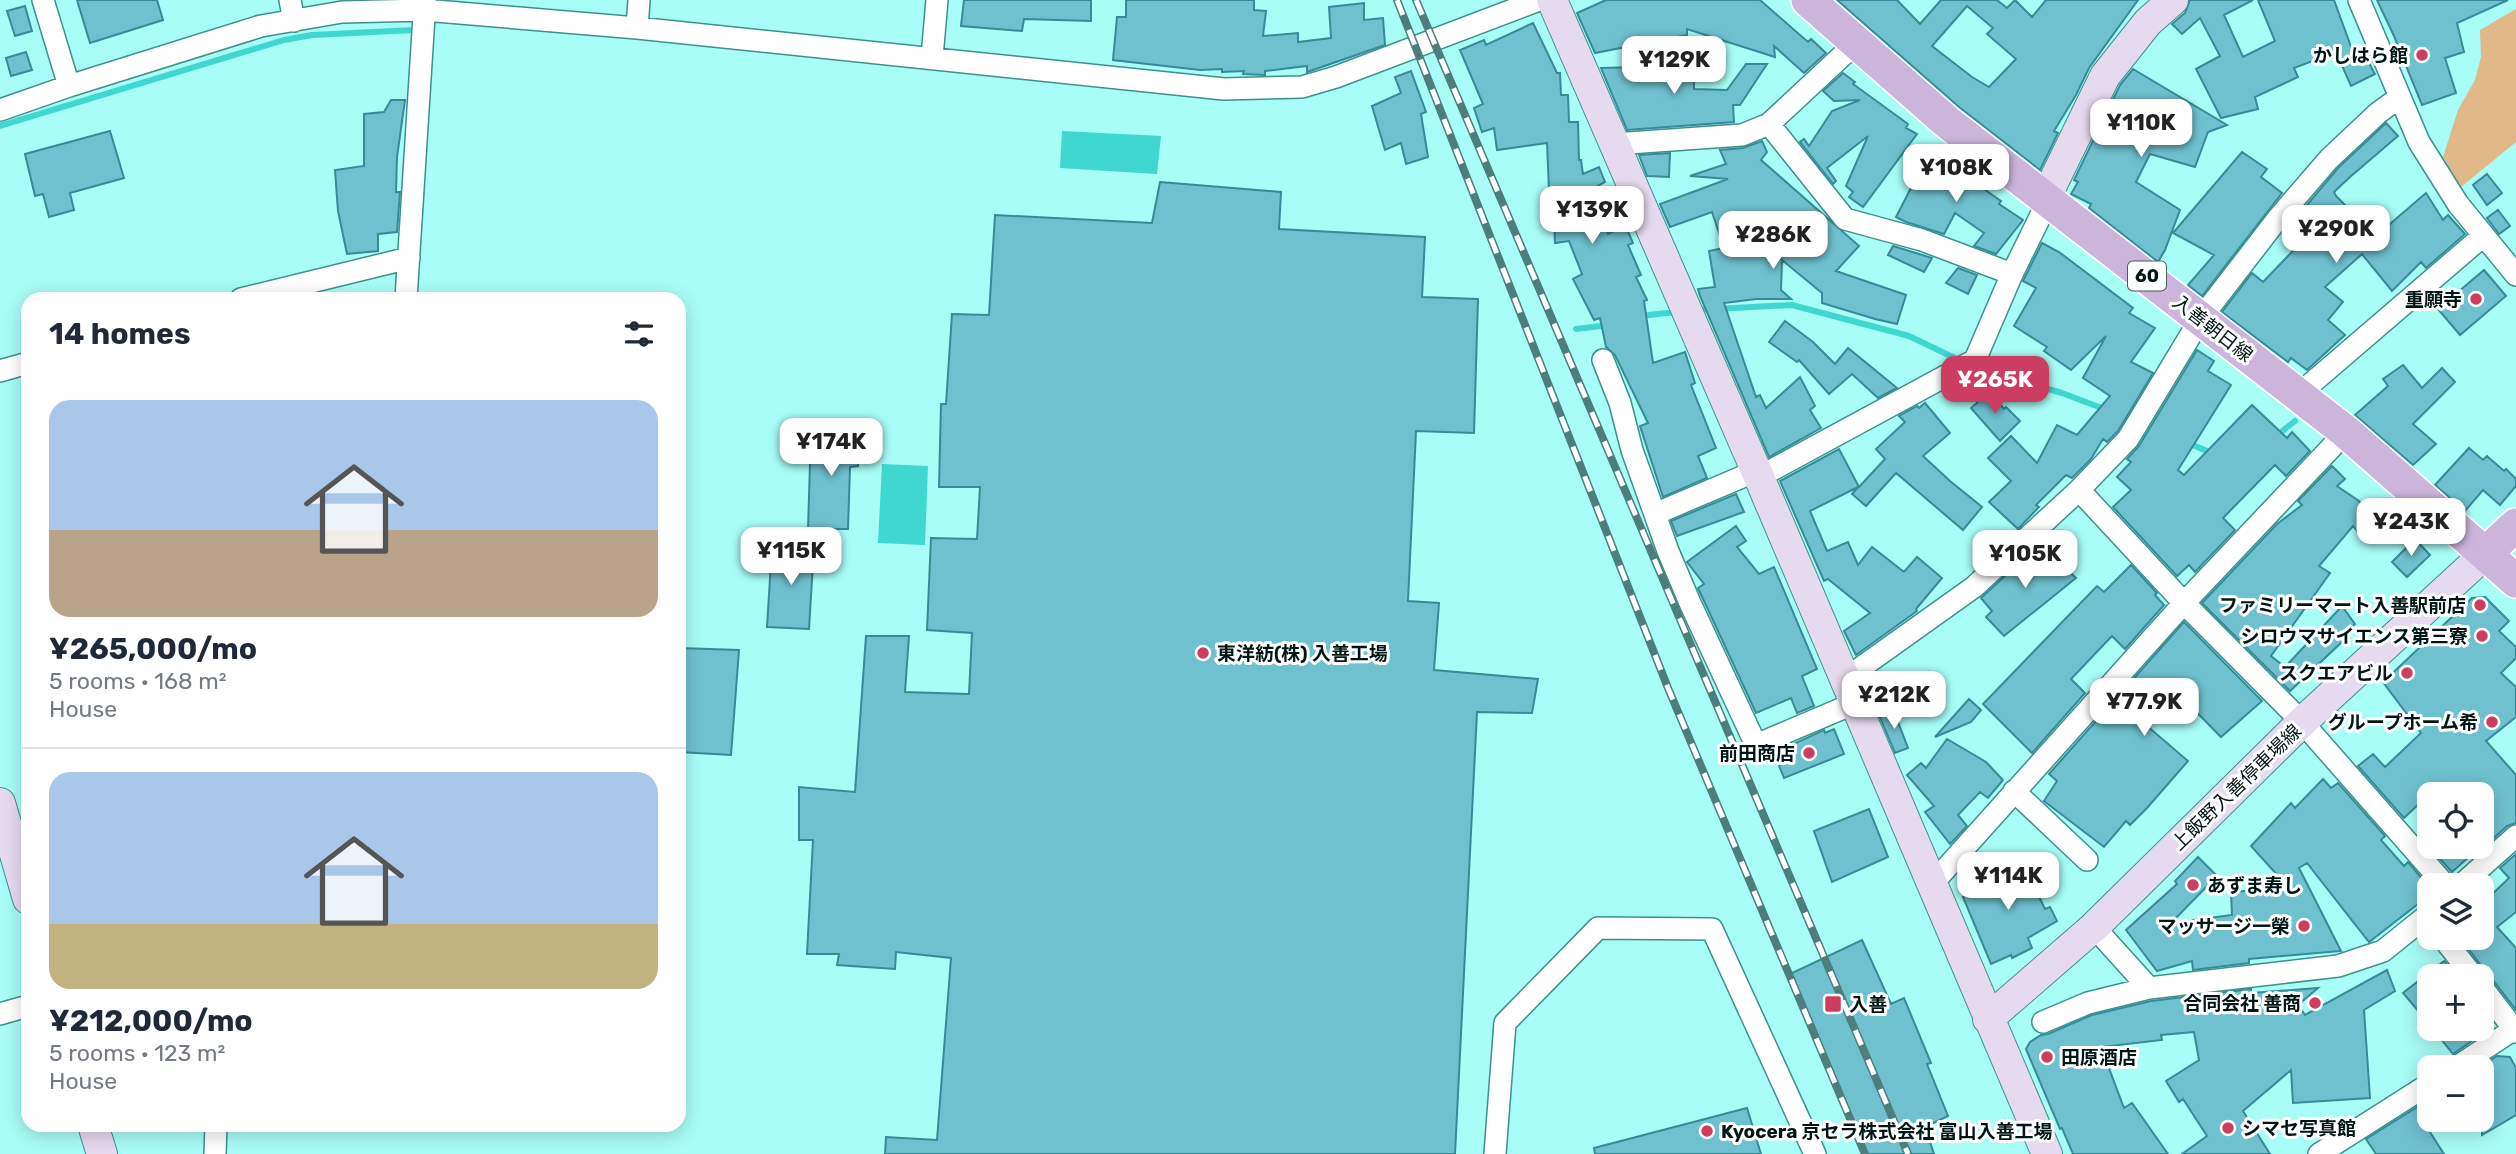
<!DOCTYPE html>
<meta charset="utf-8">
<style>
body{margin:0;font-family:Rubik,"Noto Sans JP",sans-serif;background:#f6f6f7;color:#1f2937;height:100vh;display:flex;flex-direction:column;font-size:26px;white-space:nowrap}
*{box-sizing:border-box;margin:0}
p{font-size:23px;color:#747a83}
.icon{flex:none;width:38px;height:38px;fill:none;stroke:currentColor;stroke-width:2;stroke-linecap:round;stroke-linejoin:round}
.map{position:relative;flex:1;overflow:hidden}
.drawer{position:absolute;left:21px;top:292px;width:665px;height:840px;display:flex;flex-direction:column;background:#fff;border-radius:21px;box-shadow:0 4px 18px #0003}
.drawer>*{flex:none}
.tools{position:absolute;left:2417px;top:782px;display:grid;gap:14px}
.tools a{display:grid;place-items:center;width:77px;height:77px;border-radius:14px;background:#fff;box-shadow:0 4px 18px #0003;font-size:35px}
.price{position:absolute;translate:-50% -60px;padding:0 16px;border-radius:14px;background:#fff;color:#222;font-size:23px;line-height:46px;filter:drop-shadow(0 2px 4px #0008)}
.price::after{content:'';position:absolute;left:50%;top:42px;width:21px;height:16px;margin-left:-10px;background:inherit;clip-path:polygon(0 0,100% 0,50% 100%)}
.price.on{background:#cd3d61;color:#fff}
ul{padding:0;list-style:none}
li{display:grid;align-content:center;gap:14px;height:371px;padding:0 28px}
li+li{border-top:2px solid #e0e1e3}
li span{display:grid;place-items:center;height:217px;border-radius:21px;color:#555}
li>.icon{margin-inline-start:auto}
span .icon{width:126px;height:126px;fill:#fffc;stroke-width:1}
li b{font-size:30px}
h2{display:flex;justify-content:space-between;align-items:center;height:84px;padding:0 28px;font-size:30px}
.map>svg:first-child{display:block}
.green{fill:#e1b888}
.water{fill:#3fd7d0}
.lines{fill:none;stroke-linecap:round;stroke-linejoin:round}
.stream{stroke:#3fd7d0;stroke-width:6}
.building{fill:#70c1d0;stroke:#378a98;stroke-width:2;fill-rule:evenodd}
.street-casing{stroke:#3c918c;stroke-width:24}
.secondary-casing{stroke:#3c918c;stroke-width:32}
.primary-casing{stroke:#fff;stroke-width:36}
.street{stroke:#fff;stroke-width:21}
.secondary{stroke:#e6daee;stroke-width:30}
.primary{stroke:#ccb5dc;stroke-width:33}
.rail-casing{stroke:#4c7e7b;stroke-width:8}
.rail{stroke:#fff;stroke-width:5;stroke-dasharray:16;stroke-linecap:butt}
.poi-dot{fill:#cd3d61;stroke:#fff;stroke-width:2.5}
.labels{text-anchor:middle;stroke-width:6;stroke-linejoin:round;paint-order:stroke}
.shield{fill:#fff;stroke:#4c5c5b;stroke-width:2}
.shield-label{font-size:18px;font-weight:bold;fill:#001615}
.poi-label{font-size:19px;font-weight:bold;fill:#001615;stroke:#fff;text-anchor:end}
.street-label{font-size:19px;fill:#001615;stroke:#fff}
</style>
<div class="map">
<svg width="2516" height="1154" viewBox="0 0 2516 1154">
<rect width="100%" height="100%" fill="#a9fdf7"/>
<path class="green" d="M 2516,9 L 2516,142 L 2461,187 L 2443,157 L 2458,110 L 2475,80 L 2481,57 L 2480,30 Z"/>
<path class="water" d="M 1062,131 L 1161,136 L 1157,174 L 1060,168 Z
M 882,464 L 928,466 L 925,545 L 878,543 Z"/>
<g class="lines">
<path class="stream" d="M 0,126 L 284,40 L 312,35 L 414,30
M 1695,310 L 1792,305 L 1909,336 L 1961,361
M 1639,316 L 1677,312
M 1576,329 L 1609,325
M 1974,367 L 2062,393 L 2107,410
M 2275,437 L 2295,421
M 2188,443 L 2214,454"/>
</g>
<path class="building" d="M 77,0 L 157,0 L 163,20 L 90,43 Z
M 964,0 L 1091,0 L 1091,21 L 1024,19 L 1022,31 L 961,26 Z
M 1126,0 L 1254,0 L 1254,10 L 1266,11 L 1263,36 L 1298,33 L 1298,42 L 1331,38 L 1329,7 L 1364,3 L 1364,20 L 1383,18 L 1385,45 L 1307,72 L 1307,66 L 1265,71 L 1265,75 L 1243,74 L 1244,71 L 1222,72 L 1222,69 L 1200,70 L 1113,60 L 1117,17 L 1126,17 Z
M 1606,0 L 1760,0 L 1808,42 L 1811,39 L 1826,53 L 1804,73 L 1774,46 L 1775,57 L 1687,29 L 1687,35 L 1595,53 L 1577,13 Z
M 1837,0 L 1897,0 L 1920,24 L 1941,0 L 1997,0 L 2007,8 L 2015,0 L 2032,17 L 2046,0 L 2138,0 L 2089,68 L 2076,95 L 2054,131 L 2058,133 L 2040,170 L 1959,107 ZM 1967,6 L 1993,28 L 1987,34 L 2016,59 L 1989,87 L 1972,77 L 1932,46 Z
M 2190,0 L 2253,0 L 2224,15 L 2243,57 L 2275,41 L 2258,0 L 2334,0 L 2353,52 L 2361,48 L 2375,74 L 2351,86 L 2336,52 L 2294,68 L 2298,77 L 2255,97 L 2258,109 L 2221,118 L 2196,69 L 2220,56 L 2200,18 L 2182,34 L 2172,24 L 2185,13 Z
M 2377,0 L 2508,0 L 2457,23 L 2464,52 L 2445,58 L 2456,93 L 2422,105 L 2394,36 Z
M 25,6 L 32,31 L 15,36 L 7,11 Z
M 1533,23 L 1557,73 L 1560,73 L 1561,95 L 1568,95 L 1569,122 L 1578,122 L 1579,160 L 1581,160 L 1583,174 L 1599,167 L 1605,182 L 1592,189 L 1608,234 L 1625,225 L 1633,243 L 1628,245 L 1641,275 L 1636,277 L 1647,300 L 1644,301 L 1653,363 L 1685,352 L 1695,383 L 1691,385 L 1716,448 L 1698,456 L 1707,478 L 1663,497 L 1640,426 L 1648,423 L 1615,355 L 1606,347 L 1600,318 L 1594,320 L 1573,279 L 1582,274 L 1569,241 L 1555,243 L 1553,189 L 1549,190 L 1547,143 L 1497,150 L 1494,128 L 1482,132 L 1474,108 L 1483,104 L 1460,50 L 1484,40 L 1486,45 Z
M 26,52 L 32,70 L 11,76 L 6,58 Z
M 1746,64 L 1767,64 L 1740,105 L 1733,105 L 1734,122 L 1627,130 L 1601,68 L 1687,66 L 1688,73 L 1694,73 L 1694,89 L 1727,90 Z
M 2133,69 L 2227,125 L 2208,132 L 2195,167 L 2150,154 L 2136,182 L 2180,210 L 2165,250 L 2158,262 L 2089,208 L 2091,204 L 2071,194 L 2078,182 L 2074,180 L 2120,85 Z
M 1411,71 L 1426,112 L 1421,114 L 1428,157 L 1406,164 L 1401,143 L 1385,150 L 1372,106 L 1401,93 L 1395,77 Z
M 1843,73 L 1855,82 L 1853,84 L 1908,124 L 1906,128 L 1917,134 L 1863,207 L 1849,197 L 1853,192 L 1846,186 L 1868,136 L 1827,168 L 1836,181 L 1833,184 L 1800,142 L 1804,139 L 1809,146 L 1832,111 L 1860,100 L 1834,101 L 1823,91 Z
M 391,100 L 405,100 L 397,157 L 396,192 L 400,192 L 397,232 L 378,234 L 378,251 L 347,254 L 338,211 L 335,170 L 364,166 L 364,114 L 384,112 Z
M 2386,123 L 2398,136 L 2350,177 L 2334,192 L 2336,196 L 2376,236 L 2426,193 L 2443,220 L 2448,215 L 2465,234 L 2426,268 L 2421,262 L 2392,291 L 2362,254 L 2325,287 L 2343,302 L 2328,320 L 2345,335 L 2307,370 L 2291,358 L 2288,362 L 2222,312 L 2252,273 L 2263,282 L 2316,227 L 2309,216 L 2303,223 L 2297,217 L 2338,168 Z
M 110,131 L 124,178 L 70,193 L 74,210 L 49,217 L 43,194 L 35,196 L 25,154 Z
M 1762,141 L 1767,152 L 1761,160 L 1859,246 L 1836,271 L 1906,295 L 1897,324 L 1875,319 L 1822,303 L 1822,293 L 1782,260 L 1781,290 L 1791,299 L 1756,299 L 1724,303 L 1756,397 L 1760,395 L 1766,408 L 1800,377 L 1815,406 L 1810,410 L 1821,428 L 1769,457 L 1700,296 L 1698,289 L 1715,287 L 1709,251 L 1724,248 L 1712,212 L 1670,227 L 1660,204 L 1728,179 L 1690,176 L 1726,164 L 1720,150 L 1743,148 Z
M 1932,147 L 1960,165 L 1956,172 L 1984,189 L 2001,201 L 1999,204 L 2023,220 L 1996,254 L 1974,246 L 1984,233 L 1955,213 L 1944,234 L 1906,222 L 1896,217 Z
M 2242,152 L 2267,169 L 2261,177 L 2282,193 L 2202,296 L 2188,285 L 2214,255 L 2173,233 Z
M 1670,153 L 1669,177 L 1647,176 L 1639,155 Z
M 2487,174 L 2502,193 L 2487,205 L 2473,185 Z
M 1160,182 L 1281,192 L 1279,229 L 1425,237 L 1422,297 L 1478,299 L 1474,433 L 1416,431 L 1408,601 L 1439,603 L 1434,670 L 1538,679 L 1532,713 L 1477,712 L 1455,1154 L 885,1154 L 886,1137 L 937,1140 L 951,958 L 896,952 L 895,969 L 837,965 L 839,954 L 807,954 L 813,840 L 799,840 L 799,787 L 855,792 L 866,636 L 909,636 L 905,692 L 969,694 L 972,633 L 927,630 L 931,538 L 977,539 L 980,487 L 939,487 L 941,404 L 946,404 L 952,314 L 989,315 L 995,215 L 1152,223 Z
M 2498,210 L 2510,226 L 2499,234 L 2487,218 Z
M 2042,243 L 2059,252 L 2133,308 L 2129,313 L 2155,328 L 2131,362 L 2153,373 L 2118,431 L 2107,442 L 2103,439 L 2091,459 L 2072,478 L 2066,475 L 2036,505 L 2039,507 L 2018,529 L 1989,502 L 2011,481 L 1988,458 L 2011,436 L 2037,463 L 2057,425 L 2077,435 L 2110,396 L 2083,378 L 2106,336 L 2071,370 L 2044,351 L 2047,347 L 2014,326 L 2036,288 L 2023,281 Z
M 1893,246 L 1932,258 L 1924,272 L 1888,255 Z
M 1958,268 L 1977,275 L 1968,294 L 1946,283 Z
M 2484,270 L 2506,296 L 2460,335 L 2438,309 Z
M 1785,321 L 1813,342 L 1835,364 L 1848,348 L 1897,388 L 1878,398 L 1852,374 L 1829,394 L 1799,360 L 1797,362 L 1769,342 Z
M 2197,350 L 2214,361 L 2208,371 L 2231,385 L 2178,470 L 2184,475 L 2252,405 L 2287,438 L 2292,432 L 2310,451 L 2286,476 L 2275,465 L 2223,518 L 2235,530 L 2195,572 L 2189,565 L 2177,576 L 2113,507 L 2131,490 L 2117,477 L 2131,462 L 2127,459 L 2139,446 Z
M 2403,365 L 2422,388 L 2442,368 L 2455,382 L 2413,424 L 2436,444 L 2413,465 L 2355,415 L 2388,386 L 2383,379 Z
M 1990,391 L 2004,409 L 2006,407 L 2020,421 L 2000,441 L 1971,408 Z
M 1925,403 L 1950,433 L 1923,456 L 1950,481 L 1982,507 L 1963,530 L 1896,473 L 1866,506 L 1852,494 L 1858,487 L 1810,511 L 1827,551 L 1848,542 L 1858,565 L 1872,547 L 1904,572 L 1917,557 L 1942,578 L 1916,609 L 1917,611 L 1856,655 L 1844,631 L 1870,613 L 1828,579 L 1824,581 L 1780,481 L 1839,449 L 1859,487 L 1885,459 L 1876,449 L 1905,422 L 1899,416 L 1917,406 L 1919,408 Z
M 811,431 L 857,431 L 858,466 L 850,467 L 848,529 L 808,529 Z
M 2469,448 L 2483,460 L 2487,456 L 2504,471 L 2506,469 L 2516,479 L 2516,486 L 2500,505 L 2483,490 L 2465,511 L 2435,485 Z
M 2332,466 L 2345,479 L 2337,486 L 2359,501 L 2367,509 L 2367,519 L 2357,531 L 2353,526 L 2319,566 L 2330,573 L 2271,656 L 2285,667 L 2342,606 L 2355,624 L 2341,635 L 2344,640 L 2290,691 L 2202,603 L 2277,524 L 2302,505 L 2298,501 Z
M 1736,494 L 1744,512 L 1677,536 L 1671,521 Z
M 1736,526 L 1746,541 L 1737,547 L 1759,574 L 1774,567 L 1817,669 L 1802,676 L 1814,706 L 1797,713 L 1791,698 L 1756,713 L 1698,588 L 1704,584 L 1687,562 Z
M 2415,539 L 2430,555 L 2407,577 L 2392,562 Z
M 772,546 L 814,547 L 809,629 L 767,627 Z
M 2033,550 L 2042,557 L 2047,551 L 2076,578 L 2004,636 L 1986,617 L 1992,611 L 1981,598 Z
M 2131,565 L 2157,593 L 2155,595 L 2164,605 L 2125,649 L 2112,636 L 2071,679 L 2085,693 L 2032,753 L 1983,704 L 2097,586 L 2104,592 Z
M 2485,597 L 2509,621 L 2499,631 L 2516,647 L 2516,658 L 2501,673 L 2516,687 L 2516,717 L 2486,741 L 2516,775 L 2516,823 L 2507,826 L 2482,849 L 2482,794 L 2451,794 L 2441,783 L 2404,818 L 2358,766 L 2373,754 L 2385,767 L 2421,733 L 2383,682 L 2472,598 Z
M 2184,622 L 2262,701 L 2221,737 L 2171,686 L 2139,719 L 2188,761 L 2147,808 L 2130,825 L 2126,821 L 2104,847 L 2044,801 L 2057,781 L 2049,774 Z
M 679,648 L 739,650 L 731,755 L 679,752 Z
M 1969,699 L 1981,710 L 1971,722 L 1935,737 Z
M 1893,709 L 1908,748 L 1895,753 L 1879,715 Z
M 1834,729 L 1844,754 L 1784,778 L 1774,753 L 1824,730 L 1825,733 Z
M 1947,739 L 1986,762 L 2003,780 L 1988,798 L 1980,792 L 1958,815 L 1967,826 L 1950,844 L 1925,812 L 1934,806 L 1907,775 L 1921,763 L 1926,768 Z
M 2323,779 L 2331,788 L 2338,783 L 2385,836 L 2381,840 L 2404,866 L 2408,862 L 2429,887 L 2427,897 L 2369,942 L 2307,863 L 2299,868 L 2341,951 L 2249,959 L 2249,963 L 2193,970 L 2192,961 L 2157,971 L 2126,930 L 2177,884 L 2175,881 L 2198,857 L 2217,876 L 2171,923 L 2232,915 L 2231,892 L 2289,888 L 2251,846 L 2291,803 L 2295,808 Z
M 1869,809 L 1888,857 L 1832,882 L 1814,831 Z
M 2429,847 L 2480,847 L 2452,872 Z
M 2516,854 L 2516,912 L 2497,927 L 2516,948 L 2516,1010 L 2492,979 L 2486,975 L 2483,968 L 2460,938 L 2482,938 L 2482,904 L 2509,878 L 2500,868 Z
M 2019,856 L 2045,909 L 2050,907 L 2057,921 L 2028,938 L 2032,948 L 2012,958 L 2011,955 L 1991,964 L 1963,897 L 1993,885 L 1987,872 Z
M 1862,940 L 1891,1004 L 1904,998 L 1931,1063 L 1927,1064 L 1948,1116 L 1925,1127 L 1934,1154 L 1867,1154 L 1790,974 Z
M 2444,961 L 2457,976 L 2429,976 L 2429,1006 L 2420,1013 L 2403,993 Z
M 2387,970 L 2395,991 L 2364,1010 L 2370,1098 L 2293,1103 L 2291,1070 L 2243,1111 L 2270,1154 L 2182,1154 L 2207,1136 L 2183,1099 L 2179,1102 L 2166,1081 L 2199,1060 L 2194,1032 L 2161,1035 L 2162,1040 L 2101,1047 L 2124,1108 L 2132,1103 L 2168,1154 L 2073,1154 L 2062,1128 L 2060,1129 L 2026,1049 L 2030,1042 L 2041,1035 L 2048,1034 L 2092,1015 L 2151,1001 L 2251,989 L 2251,993 L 2318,988 L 2298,1005 L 2305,1015 Z
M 2449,1029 L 2489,1029 L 2453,1054 L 2441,1039 Z
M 2497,1056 L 2510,1057 L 2516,1068 L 2516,1115 L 2482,1135 L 2482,1066 Z
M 2419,1106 L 2430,1124 L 2426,1126 L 2444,1154 L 2376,1154 L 2366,1139 Z
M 1747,1108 L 1761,1154 L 1595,1154 L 1594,1148 Z"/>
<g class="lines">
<g class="street-casing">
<path id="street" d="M 43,0 L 69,86
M 290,0 L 294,21
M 2359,0 L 2419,142 L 2458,204 L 2516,275
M 637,28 L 639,0
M 932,57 L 937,0
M 2400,97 L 2378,113 L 2329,159 L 2279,217 L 2201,318 L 2128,439 L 2079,490 L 2184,603 L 2302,722 L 2446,886
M 0,110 L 69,86 L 261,26 L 342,12 L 424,10 L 637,28 L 1224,89 L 1302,87 L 1336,77 L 1539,0
M 1769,124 L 1857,42
M 1614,144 L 1742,135 L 1769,124 L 1845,219 L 1922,240 L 2012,274
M 241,299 L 409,258
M 406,299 L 425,0
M 1603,360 L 1620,403 L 1632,450 L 1668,551 L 1690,603 L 1756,745 L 1855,703
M 0,371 L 28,363
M 2299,394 L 2483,236
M 1759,477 L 1975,360 L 2012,274 L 2043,211 L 2045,199
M 1655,514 L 1756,471
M 1845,679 L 1974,587 L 2079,490
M 2014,791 L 2087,860
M 1932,884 L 2184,603 L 2346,432
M 2460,886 L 2516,836
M 2094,927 L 2149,988 L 2338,966 L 2383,951 L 2429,914
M 2443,938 L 2473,976
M 2482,987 L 2516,1032
M 0,1014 L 28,1006
M 2043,1022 L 2088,1003 L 2149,988
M 2455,1068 L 2516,1028
M 215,1154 L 216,1125
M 1495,1154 L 1505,1023 L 1598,928 L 1712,929 L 1815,1154
M 2319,1154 L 2429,1084"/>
</g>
<g class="secondary-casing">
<path id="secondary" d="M 1552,0 L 1759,477 L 2047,1154
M 2045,199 L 2105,76 L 2148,22 L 2173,0
M 0,803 L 28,899
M 1988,1019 L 2094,927 L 2302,722 L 2485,554
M 93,1125 L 102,1154"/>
</g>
<g class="primary-casing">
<path id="primary" d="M 1808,0 L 1947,122 L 2346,432 L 2516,581
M 2485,554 L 2516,525"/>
</g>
<use href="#street" class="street"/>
<use href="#secondary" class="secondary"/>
<use href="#primary" class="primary"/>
<g class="rail-casing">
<path id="rail" d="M 1397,0 L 1668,688 L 1865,1154
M 1416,0 L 1908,1154"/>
</g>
<use href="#rail" class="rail"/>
</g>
<g class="poi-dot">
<circle cx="2422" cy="55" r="7"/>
<circle cx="2476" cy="299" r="7"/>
<circle cx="2480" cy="605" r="7"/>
<circle cx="2482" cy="636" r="7"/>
<circle cx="1203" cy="653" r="7"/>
<circle cx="2407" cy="673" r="7"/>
<circle cx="2492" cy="722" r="7"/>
<circle cx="1809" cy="753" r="7"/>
<circle cx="2193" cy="885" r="7"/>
<circle cx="2304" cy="926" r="7"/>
<circle cx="2315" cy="1003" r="7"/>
<rect x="1824" y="995" width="18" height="18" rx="3.5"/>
<circle cx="2047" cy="1057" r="7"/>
<circle cx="2228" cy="1128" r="7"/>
<circle cx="1707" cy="1131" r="7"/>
</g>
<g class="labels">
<rect class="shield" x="2128" y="261.5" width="38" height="29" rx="5"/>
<g class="shield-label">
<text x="2147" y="282">60</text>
</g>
<g class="poi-label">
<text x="2408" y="62">かしはら館</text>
<text x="2462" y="306">重願寺</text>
<text x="2466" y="612">ファミリーマート入善駅前店</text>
<text x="2468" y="643">シロウマサイエンス第三寮</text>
<text x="1217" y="660" text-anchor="start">東洋紡(株) 入善工場</text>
<text x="2393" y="680">スクエアビル</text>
<text x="2478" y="729">グループホーム希</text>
<text x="1795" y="760">前田商店</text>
<text x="2207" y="892" text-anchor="start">あずま寿し</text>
<text x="2290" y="933">マッサージ一榮</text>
<text x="2301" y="1010">合同会社 善商</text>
<text x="1849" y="1011" text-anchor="start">入善</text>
<text x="2061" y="1064" text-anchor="start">田原酒店</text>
<text x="2242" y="1135" text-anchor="start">シマセ写真館</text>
<text x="1721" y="1138" text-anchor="start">Kyocera 京セラ株式会社 富山入善工場</text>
</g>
<g class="street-label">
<text transform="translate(2213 328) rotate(38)" y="7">入善朝日線</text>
<text transform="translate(2236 787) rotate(-44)" y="7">上飯野入善停車場線</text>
</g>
</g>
</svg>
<div class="tools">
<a><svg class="icon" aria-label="locate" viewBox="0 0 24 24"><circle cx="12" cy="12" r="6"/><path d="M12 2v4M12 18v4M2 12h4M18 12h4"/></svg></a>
<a><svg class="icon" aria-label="layers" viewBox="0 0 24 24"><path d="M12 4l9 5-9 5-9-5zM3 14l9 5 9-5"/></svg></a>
<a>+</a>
<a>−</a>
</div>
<b class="price" style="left:1674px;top:96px">¥129K</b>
<b class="price" style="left:2141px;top:159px">¥110K</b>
<b class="price" style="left:1956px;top:204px">¥108K</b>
<b class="price" style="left:1592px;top:246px">¥139K</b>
<b class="price" style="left:2336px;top:265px">¥290K</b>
<b class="price" style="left:1773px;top:271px">¥286K</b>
<b class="price on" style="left:1995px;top:416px">¥265K</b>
<b class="price" style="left:831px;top:478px">¥174K</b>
<b class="price" style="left:2411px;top:558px">¥243K</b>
<b class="price" style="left:791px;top:587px">¥115K</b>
<b class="price" style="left:2025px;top:590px">¥105K</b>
<b class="price" style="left:1894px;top:731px">¥212K</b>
<b class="price" style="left:2144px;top:738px">¥77.9K</b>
<b class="price" style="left:2008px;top:912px">¥114K</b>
<section class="drawer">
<h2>14 homes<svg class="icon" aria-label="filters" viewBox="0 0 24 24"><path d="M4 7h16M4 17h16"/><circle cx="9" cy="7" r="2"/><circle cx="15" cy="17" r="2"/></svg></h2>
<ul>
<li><span style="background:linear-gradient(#a9c7e8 60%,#b9a48a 0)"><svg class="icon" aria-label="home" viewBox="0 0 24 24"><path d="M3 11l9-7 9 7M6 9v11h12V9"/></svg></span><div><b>¥265,000/mo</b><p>5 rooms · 168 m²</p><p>House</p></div></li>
<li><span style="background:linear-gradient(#a9c7e8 70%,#c2b280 0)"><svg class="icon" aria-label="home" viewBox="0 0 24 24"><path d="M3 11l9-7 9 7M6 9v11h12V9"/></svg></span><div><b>¥212,000/mo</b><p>5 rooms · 123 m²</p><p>House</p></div></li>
</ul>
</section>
</div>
